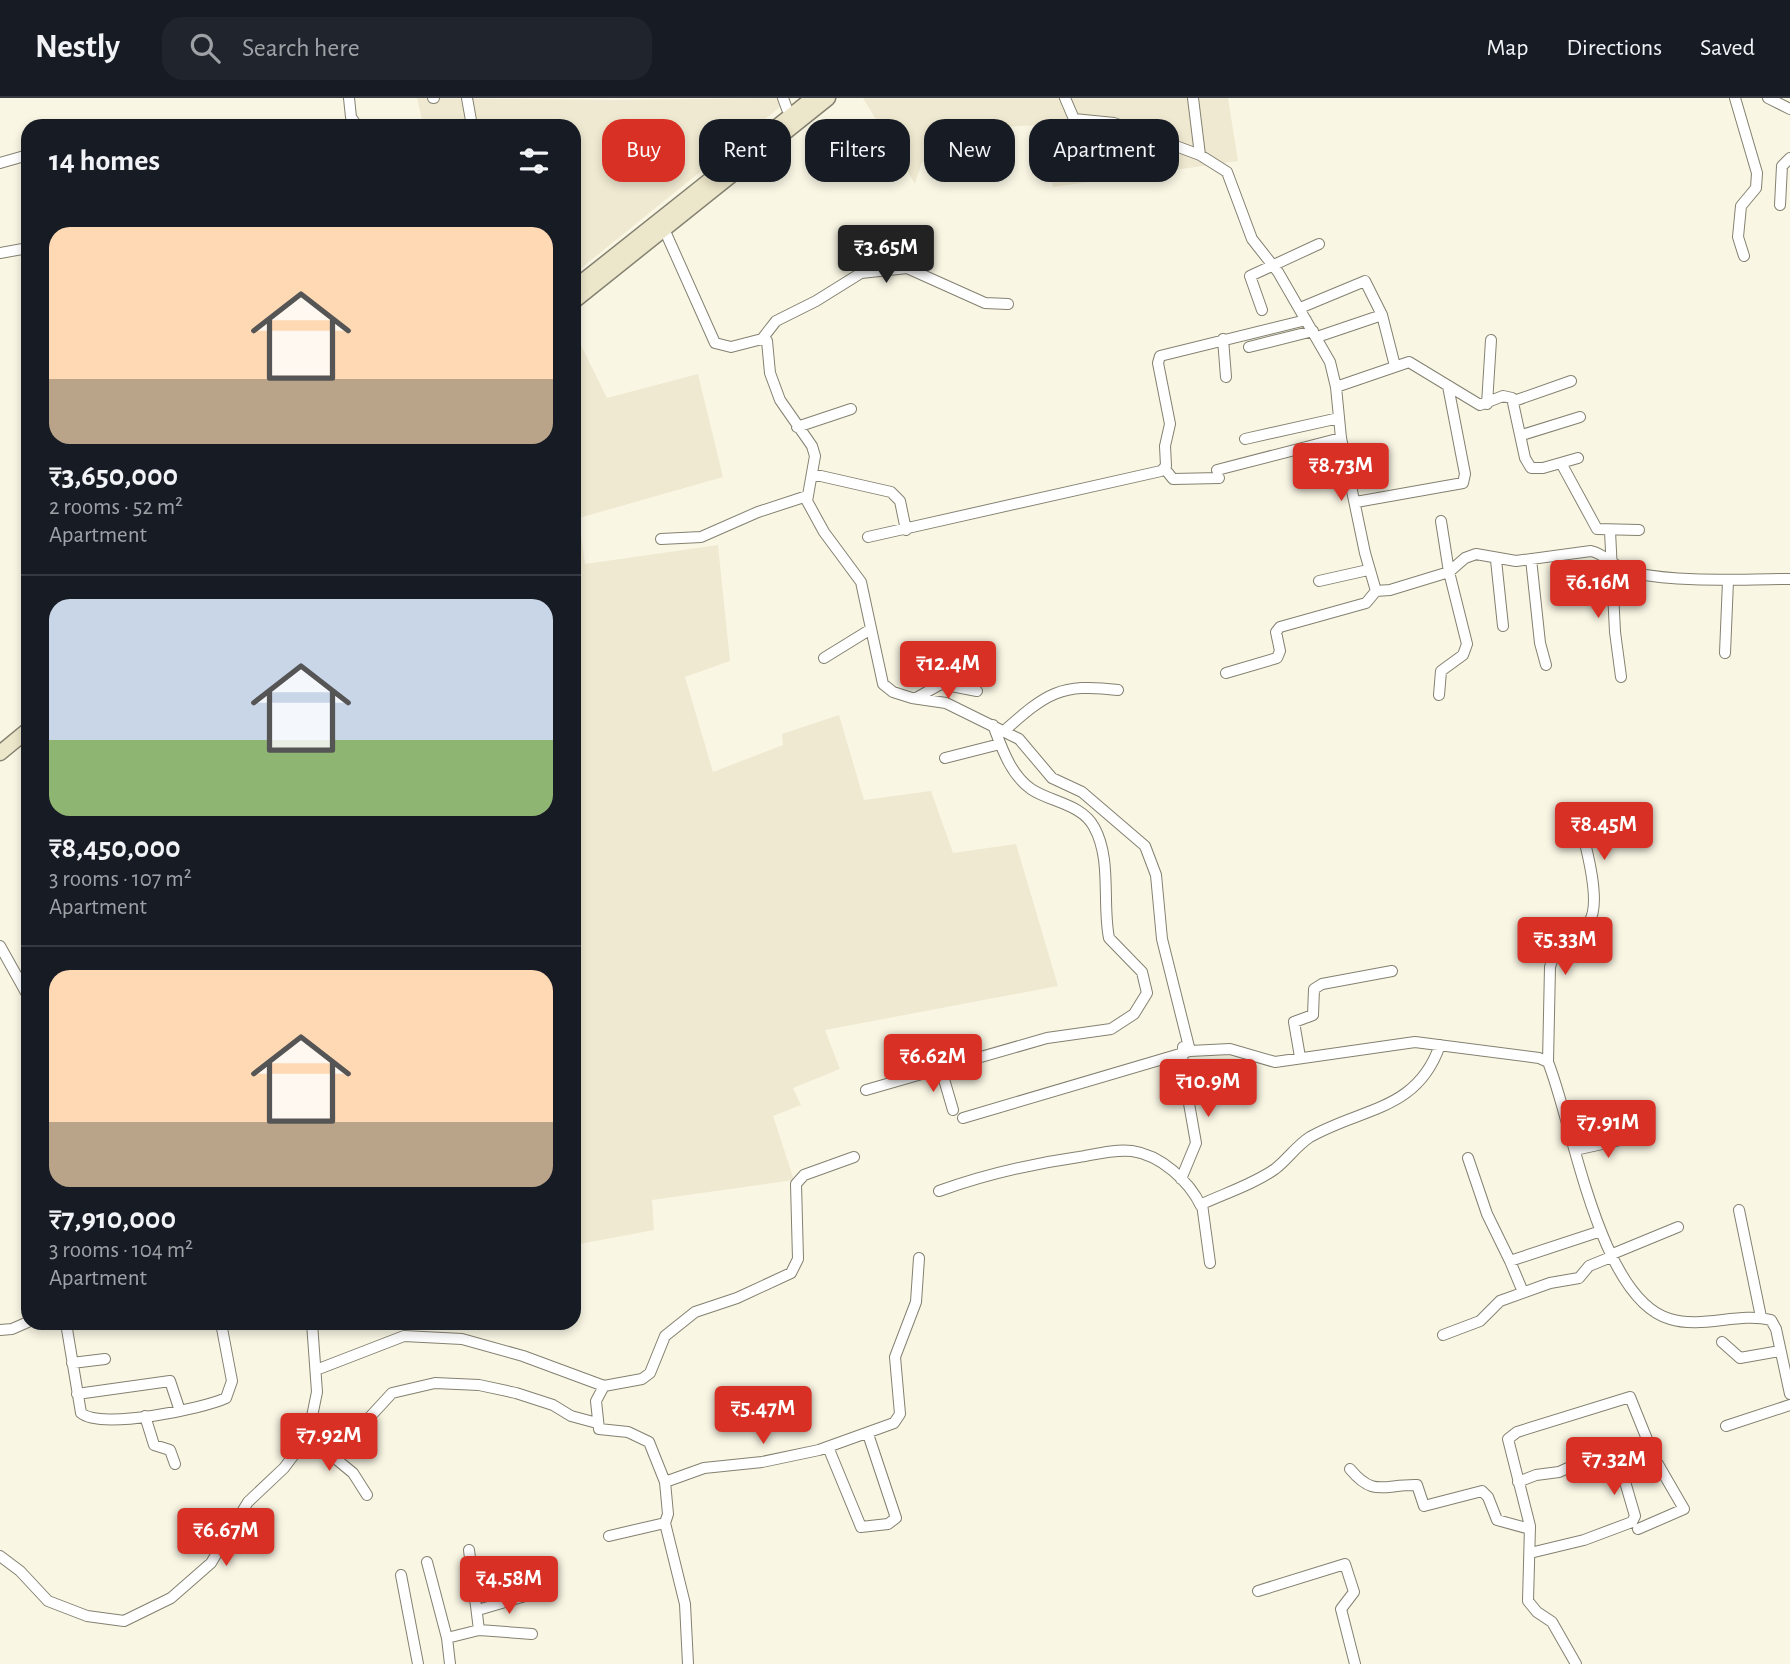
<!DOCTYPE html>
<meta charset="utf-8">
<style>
body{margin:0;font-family:"Alegreya Sans",sans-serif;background:#20242c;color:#f1f3f6;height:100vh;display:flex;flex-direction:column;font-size:26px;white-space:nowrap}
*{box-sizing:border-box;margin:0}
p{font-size:23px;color:#9ea1a6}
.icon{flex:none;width:38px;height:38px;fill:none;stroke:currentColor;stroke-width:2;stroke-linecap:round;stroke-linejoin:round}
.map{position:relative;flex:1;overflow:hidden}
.panel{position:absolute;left:21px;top:21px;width:560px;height:1211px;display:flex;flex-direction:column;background:#171b24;border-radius:21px;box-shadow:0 4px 10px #0003}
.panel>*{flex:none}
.hud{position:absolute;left:602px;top:21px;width:665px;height:63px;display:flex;gap:14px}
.price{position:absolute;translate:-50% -60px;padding:0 16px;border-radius:7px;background:#d93025;color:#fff;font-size:23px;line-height:46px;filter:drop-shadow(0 2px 4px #0008)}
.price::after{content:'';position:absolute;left:50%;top:42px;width:21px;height:16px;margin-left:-10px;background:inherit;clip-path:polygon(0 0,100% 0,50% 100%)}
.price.selected{background:#222;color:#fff}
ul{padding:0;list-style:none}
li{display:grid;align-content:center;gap:14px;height:371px;padding:0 28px}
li+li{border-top:2px solid #363941}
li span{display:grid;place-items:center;height:217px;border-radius:21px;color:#555}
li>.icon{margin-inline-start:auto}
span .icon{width:126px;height:126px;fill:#fffc;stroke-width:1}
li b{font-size:30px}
h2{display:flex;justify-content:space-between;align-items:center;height:84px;padding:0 28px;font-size:30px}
.chip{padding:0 24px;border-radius:21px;background:#171b24;box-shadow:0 4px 10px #0003;font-size:24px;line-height:63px}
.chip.selected{background:#d93025;color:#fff}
header{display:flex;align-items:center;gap:42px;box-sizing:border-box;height:98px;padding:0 35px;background:#171b24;border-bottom:2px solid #363941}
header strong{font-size:33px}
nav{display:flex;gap:38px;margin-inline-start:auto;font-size:24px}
.search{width:490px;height:63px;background:#20242c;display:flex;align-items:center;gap:18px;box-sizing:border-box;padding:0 24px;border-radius:21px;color:#9ea1a6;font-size:26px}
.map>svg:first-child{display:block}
.built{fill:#efe9d1}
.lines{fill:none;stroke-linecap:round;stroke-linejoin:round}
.street-casing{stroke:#848171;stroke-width:12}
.secondary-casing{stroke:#848171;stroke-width:17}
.street{stroke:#fff;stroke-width:10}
.secondary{stroke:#ece6ca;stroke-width:14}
</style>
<header>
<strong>Nestly</strong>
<div class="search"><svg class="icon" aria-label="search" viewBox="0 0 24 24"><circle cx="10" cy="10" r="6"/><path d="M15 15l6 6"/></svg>Search here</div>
<nav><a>Map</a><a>Directions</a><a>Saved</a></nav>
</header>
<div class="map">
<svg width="1790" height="1566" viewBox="0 0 1790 1566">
<rect width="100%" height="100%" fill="#f9f6e4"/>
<path class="built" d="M 417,0 L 615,2 L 791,0 L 574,176 L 574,28 L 418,28 L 423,26 Z
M 863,0 L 1228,0 L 1238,63 L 1053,89 L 1039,27 L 985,30 L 986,60 L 922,64 L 915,86 Z
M 574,233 L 607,300 L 698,276 L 723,379 L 579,420 L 585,466 L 718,447 L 730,563 L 685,579 L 713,674 L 783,647 L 782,636 L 839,617 L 864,702 L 931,693 L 953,755 L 1016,746 L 1058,888 L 825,932 L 840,971 L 793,990 L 801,1007 L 773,1018 L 794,1082 L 652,1102 L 654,1132 L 574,1147 Z"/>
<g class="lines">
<g class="street-casing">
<path id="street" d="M 349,0 L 351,19 L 357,28
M 433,0 L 434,0
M 467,0 L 472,28
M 783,0 L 787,11
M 1065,0 L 1074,21 L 1114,25 L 1200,57 L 1227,74 L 1252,141 L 1278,174 L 1330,264 L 1336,289 L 1341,340 L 1365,455 L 1376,493 L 1390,492 L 1449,474 L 1465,460 L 1476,456 L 1516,463 L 1591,453 C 1608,457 1617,472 1633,475 C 1686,485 1737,481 1790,481
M 1193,0 L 1200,57
M 1735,0 L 1757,75 L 1756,90 L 1741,108 L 1738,139 L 1744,158
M 1768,0 L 1790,11
M 0,65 L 28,57
M 1780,107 L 1782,68 L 1790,60
M 664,131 L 715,245 L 731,249 L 762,241 L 767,243 L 770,275 L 780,302 L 812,348 L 815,358 L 807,403 L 824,434 L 861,484 L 883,586 L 893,594 L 912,600 L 946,605 L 1019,641 L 1052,680 L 1082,694 L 1145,748 L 1156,777 L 1162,841 L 1190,953 L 1230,951 L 1275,964 L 1415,944 L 1539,960 L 1548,964 C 1573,1026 1599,1201 1670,1221 C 1702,1231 1739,1214 1771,1222 L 1776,1231 L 1790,1296
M 0,155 L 28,150
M 1300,210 L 1365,183 L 1382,217 L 1395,268
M 1262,212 L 1250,178 L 1319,146
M 1317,239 L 1382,217
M 762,241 L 776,223 L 816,203 L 861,175 L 907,170 L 985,205 L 1008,206
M 1223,241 L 1226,279
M 1249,249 L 1313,233
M 1336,289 L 1409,264 L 1480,307 L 1503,298 L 1512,300 L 1525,360 L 1531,370 L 1543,370 L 1578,360
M 1514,303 L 1571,283
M 1487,306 L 1491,242
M 797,329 L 851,311
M 1522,337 L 1580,319
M 1245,341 L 1339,320
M 1561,365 L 1597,431 L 1639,432
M 1165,371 L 1173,381 L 1219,380
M 1217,372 L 1341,340
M 812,376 L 891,394 L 900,403 L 906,432
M 1356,404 L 1463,385 L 1465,376 L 1448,288
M 1610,433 L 1615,534 L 1621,579
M 868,439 L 1161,373 L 1166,368 L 1165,348 L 1170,326 L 1158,265 L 1160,258 L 1306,222
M 661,441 L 701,439 L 758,414 L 807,398
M 1531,461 L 1540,545 L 1546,567
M 1496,462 L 1503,528
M 1319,483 L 1368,472
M 1725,555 L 1728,483
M 824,560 L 871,531
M 1226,575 L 1277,560 L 1280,553 L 1276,534 L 1280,529 L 1366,505 L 1376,493
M 1439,597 L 1441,573 L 1463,557 L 1467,546 L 1449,474 L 1441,423
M 916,600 L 941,586 L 977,593
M 1004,633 C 1047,595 1060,585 1118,592
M 945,660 L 1000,646
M 0,848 L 28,898
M 1300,959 L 1294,924 L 1313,917 L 1314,891 L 1322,886 L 1392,873
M 1548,964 L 1550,869 C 1558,840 1574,845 1589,824 C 1602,805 1586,748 1580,726
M 941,971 L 953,1012
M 866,992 L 1047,940 L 1111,931 L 1134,916 L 1147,895 L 1142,874 L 1109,840 C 1102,805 1112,761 1094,729 C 1082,706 1050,704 1031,691 C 1010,676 1002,650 993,627
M 963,1020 L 1190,953
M 1575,1052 L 1634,1039
M 854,1059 L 804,1077 L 796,1086 L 798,1161 L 791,1175 L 737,1200 L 695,1214 L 665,1238 L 650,1275 L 642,1281 L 604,1288 L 596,1303 L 599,1331 L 628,1334 L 649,1344 L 665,1384 L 704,1370 L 762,1364 L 819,1352 L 894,1325 L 900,1316 L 895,1259 L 916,1204 L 919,1160
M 1468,1060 L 1487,1116 L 1510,1163 L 1601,1133
M 1181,1081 L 1196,1045 L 1182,966 L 1183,949
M 939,1093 C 986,1076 1030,1066 1079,1059 C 1096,1056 1115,1051 1132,1053 C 1161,1057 1189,1083 1201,1108
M 1739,1112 L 1761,1219
M 1610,1157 L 1678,1129
M 1510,1163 L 1523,1194
M 1210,1165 L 1202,1106 C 1226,1095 1254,1086 1275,1071 C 1288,1061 1296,1048 1310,1039 C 1363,1009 1417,1013 1440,947
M 66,1225 L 81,1315 C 101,1332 202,1311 226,1300 L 232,1283 L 221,1225
M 0,1232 L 12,1231 L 28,1224
M 1443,1237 L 1480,1223 L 1500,1203 L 1550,1185 L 1579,1180 L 1589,1168 L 1611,1159
M 1722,1244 L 1740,1260 L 1780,1253
M 72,1265 L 105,1261
M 316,1272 L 404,1238 L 462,1241 L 523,1258 L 604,1288
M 77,1296 L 170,1283 L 180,1313
M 145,1318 L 154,1347 L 170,1352 L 175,1366
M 1726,1328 L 1790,1307
M 308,1338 L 353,1375 L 367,1397
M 828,1349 L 861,1429 L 888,1426 L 896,1420 L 868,1336
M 333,1359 L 392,1295 L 435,1285 L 479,1287 L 516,1295 L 553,1307 L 571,1318 L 597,1325
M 1350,1371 C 1374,1400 1384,1386 1417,1387 L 1424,1408 L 1482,1393 L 1488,1399 L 1497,1422 L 1530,1431
M 1518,1384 L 1536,1377 L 1559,1374 L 1590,1360 L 1621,1370 L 1635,1418 L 1632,1424 L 1584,1442 L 1530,1455
M 665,1425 L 685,1506 L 688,1566
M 609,1438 L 665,1425 L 668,1416 L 665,1384
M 0,1458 L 20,1473 L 48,1503 L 87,1518 L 124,1523 L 171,1500 L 211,1465 L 248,1404 L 284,1370 L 308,1338 L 317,1294 L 312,1225
M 427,1464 L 447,1540
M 401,1477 L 418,1566
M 1258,1493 L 1345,1466 L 1354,1494 L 1341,1511 L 1355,1566
M 478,1512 L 532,1496
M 479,1532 L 532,1536
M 450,1566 L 447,1540 L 479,1532 L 469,1452
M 1576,1566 L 1552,1524 L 1537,1514 L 1528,1503 L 1530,1428 L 1508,1341 L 1517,1334 L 1630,1299 L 1655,1361 L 1684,1411 L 1638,1431"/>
</g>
<g class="secondary-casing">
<path id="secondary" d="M 578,187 L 813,0
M 574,203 L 828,0
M 0,655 L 28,632"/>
</g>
<use href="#street" class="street"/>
<use href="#secondary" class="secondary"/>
</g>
</svg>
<b class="price selected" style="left:886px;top:187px">₹3.65M</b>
<b class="price" style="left:1341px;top:405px">₹8.73M</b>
<b class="price" style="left:1598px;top:522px">₹6.16M</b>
<b class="price" style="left:948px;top:603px">₹12.4M</b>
<b class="price" style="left:1604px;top:764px">₹8.45M</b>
<b class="price" style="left:1565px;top:879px">₹5.33M</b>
<b class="price" style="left:933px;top:996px">₹6.62M</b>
<b class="price" style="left:1208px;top:1021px">₹10.9M</b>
<b class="price" style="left:1608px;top:1062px">₹7.91M</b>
<b class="price" style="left:763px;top:1348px">₹5.47M</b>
<b class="price" style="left:329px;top:1375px">₹7.92M</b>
<b class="price" style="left:1614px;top:1399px">₹7.32M</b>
<b class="price" style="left:226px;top:1470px">₹6.67M</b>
<b class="price" style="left:509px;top:1518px">₹4.58M</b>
<div class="hud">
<a class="chip selected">Buy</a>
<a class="chip">Rent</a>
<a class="chip">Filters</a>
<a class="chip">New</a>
<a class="chip">Apartment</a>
</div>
<section class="panel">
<h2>14 homes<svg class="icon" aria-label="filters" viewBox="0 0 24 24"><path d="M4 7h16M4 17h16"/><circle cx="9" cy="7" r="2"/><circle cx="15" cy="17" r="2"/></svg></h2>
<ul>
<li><span style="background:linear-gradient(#ffd9b3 70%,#b9a48a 0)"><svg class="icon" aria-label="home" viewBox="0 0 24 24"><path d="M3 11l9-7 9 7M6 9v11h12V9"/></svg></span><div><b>₹3,650,000</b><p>2 rooms · 52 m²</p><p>Apartment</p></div></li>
<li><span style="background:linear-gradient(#c9d6e8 65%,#8fb573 0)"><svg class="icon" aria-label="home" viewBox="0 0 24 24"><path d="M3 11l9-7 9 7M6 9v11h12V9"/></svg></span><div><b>₹8,450,000</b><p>3 rooms · 107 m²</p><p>Apartment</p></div></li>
<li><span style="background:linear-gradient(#ffd9b3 70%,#b9a48a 0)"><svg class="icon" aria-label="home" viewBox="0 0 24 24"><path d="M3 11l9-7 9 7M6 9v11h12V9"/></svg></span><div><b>₹7,910,000</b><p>3 rooms · 104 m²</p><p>Apartment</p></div></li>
</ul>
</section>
</div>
